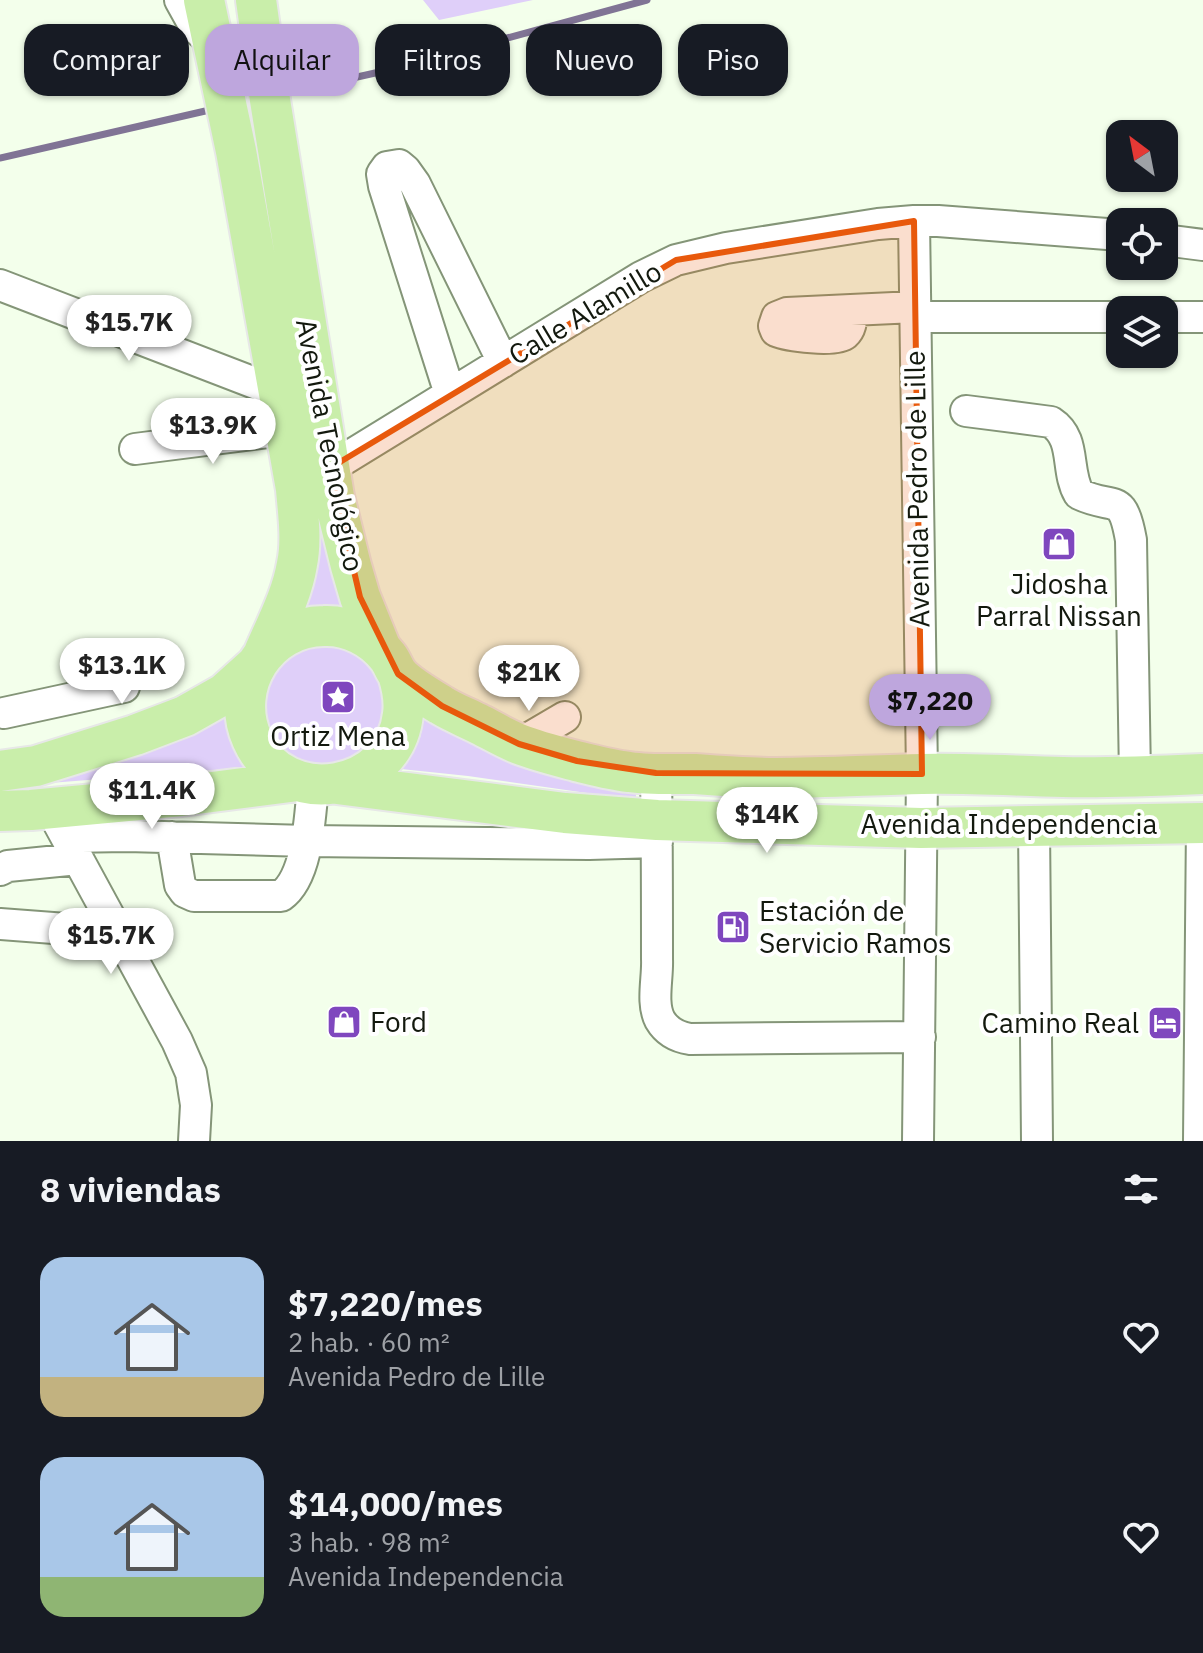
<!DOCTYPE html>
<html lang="es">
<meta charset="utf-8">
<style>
body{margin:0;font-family:"IBM Plex Sans",sans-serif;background:#20242c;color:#f1f3f6;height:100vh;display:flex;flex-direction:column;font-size:30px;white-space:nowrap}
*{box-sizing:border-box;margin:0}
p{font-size:26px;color:#9ea1a6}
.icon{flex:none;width:44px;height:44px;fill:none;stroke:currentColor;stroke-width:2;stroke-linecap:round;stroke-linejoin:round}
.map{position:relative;height:1141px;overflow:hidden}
.panel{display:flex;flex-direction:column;background:#171b24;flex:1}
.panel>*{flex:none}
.hud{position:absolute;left:24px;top:24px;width:800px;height:72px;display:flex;gap:16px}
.needle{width:52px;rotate:328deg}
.controls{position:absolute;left:1106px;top:120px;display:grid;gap:16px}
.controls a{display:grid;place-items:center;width:72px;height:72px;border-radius:16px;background:#171b24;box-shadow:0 2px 6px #0004;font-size:40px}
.price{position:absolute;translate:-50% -68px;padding:0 18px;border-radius:28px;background:#fff;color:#222;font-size:26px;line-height:52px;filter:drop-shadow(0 2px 4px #0008)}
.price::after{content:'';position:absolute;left:50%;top:48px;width:24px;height:18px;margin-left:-12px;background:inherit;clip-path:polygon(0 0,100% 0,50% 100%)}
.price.active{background:#bea6dd;color:#111}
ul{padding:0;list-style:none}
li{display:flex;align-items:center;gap:24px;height:200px;padding:0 40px}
li span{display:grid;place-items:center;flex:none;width:224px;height:160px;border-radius:24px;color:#555}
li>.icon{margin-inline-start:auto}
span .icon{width:96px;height:96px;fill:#fffc;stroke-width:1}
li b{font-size:34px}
h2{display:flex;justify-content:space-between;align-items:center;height:96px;padding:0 40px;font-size:34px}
.tag{padding:0 28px;border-radius:24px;background:#171b24;box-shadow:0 2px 6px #0004;font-size:28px;line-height:72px}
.tag.active{background:#bea6dd;color:#111}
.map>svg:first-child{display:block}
.green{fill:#dfcff9}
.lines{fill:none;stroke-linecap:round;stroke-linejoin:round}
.stream{stroke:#807495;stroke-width:7}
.minor-casing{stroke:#849578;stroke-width:34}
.major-casing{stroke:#e7e8e7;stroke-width:44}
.minor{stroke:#fff;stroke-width:30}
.major{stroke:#c9eeaa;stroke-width:40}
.marked{fill:#e8590c;fill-opacity:0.2;stroke:#e8590c;stroke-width:6;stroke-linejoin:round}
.labels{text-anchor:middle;stroke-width:8;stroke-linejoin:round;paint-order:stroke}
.street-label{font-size:28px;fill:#13190e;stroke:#fff}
.poi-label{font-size:28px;fill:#13190e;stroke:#fff}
</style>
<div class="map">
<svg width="1203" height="1141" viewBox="0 0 1203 1141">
<rect width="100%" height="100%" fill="#f3ffeb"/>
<path class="green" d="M 423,0 L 533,0 L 439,20 Z
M 310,410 L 348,611 L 301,611 Z
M263 706a61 61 0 1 1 122 0a61 61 0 1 1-122 0Z
M 244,706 L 264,766 L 37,784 Z
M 425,715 L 473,745 L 530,766 L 636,787 L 636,800 L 468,776 L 401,769 L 404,761 L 420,738 Z"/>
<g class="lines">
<path class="stream" d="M 281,94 L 393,69 L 647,0
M 0,158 L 214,109"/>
<g class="minor-casing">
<path id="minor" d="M 180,0 L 195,27 L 213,44 L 261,39
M 914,221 L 922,774 L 918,1141
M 1164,240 L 1203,245
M 0,285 L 278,392
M 852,310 C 851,318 852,328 845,334 C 836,342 788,336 776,331 L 774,326 L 777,317 L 787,313 L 915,307
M 915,317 L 1120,317
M 1164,317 L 1203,317
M 450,394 L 384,186 L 382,174 L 387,167 L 399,165 L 405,170 L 415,184 L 503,362
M 966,411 L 1051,422 C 1077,439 1065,470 1079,494 C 1115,511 1122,490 1131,540 L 1135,776
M 135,449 L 284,430
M 330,468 L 641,277 L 676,260 L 726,248 L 878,224 L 914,221 L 938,221 L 1120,235
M 4,713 L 124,687
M 519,744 L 565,717
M 656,773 C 657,835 657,897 657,959 C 658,978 651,1003 660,1020 C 667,1032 677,1037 690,1039 L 920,1037
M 59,824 L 177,1041 L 191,1073 L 196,1105 L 194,1141
M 1034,827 L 1037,1141
M 66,837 L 127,836 L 307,841 L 589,844 L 657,842
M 172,837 L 180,885 L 185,892 L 194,896 L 281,896 C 308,877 310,816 313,785
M 0,870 L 8,866 L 78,859
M 0,924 L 119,933
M 1199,1141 L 1202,823"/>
</g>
<g class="major-casing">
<path id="major" d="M 204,0 L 236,151 L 296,489 C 298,513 302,540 297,564 C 292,595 276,625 264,653
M 256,0 L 270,100 L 334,497 L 351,566 L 360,597 L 381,649
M 398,674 C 402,687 405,700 403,714 C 395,792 284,812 252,739 C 229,687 266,626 324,626 C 348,625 373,637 388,657 C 392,662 394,669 398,674 C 405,683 431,699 441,705 C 452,712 465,717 477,723 C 491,730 504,738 519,744 C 537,751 557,756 576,761 C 593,765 611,770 629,772 C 650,775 674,774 695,774 C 722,776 749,778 776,778 C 825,778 873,775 922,774 C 969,773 1016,776 1063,777 C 1109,778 1156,776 1203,774
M 0,771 L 36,766 L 135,735 L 185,716 L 224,694 L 254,667
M 337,784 L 565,813 L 657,820 L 921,828 L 1203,823
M 0,811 L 31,810 L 181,796 L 298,781"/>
</g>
<use href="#minor" class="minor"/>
<use href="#major" class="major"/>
</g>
<path class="marked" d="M 914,221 L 922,774 L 656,773 L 577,761 L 519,744 L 442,706 L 398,674 L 360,597 L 330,468 L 676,260 Z"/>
<defs>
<g id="shop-square" transform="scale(1.8)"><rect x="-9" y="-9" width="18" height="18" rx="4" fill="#7f47be" stroke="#fff"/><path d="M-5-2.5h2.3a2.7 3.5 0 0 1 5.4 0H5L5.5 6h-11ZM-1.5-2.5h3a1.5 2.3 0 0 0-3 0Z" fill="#fff"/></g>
<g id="sight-square" transform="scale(1.8)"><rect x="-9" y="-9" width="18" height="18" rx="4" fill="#7f47be" stroke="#fff"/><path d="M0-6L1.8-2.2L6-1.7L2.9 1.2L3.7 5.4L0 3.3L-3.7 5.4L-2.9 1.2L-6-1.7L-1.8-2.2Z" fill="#fff"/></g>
<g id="fuel-square" transform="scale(1.8)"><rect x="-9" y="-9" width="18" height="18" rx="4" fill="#7f47be" stroke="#fff"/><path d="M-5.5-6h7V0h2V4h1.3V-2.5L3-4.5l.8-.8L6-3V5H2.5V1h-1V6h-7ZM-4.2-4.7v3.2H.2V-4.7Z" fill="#fff"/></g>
<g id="hotel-square" transform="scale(1.8)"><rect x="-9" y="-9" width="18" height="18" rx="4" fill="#7f47be" stroke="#fff"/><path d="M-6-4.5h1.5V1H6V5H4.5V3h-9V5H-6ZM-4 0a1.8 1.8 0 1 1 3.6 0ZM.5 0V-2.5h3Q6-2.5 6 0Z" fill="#fff"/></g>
</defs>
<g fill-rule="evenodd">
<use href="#shop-square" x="1059" y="544"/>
<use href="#sight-square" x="338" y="697"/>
<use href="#fuel-square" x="733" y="927"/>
<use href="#shop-square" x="344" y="1022"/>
<use href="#hotel-square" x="1165" y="1023"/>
</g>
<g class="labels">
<g class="street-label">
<text transform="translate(585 313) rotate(-31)" y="10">Calle Alamillo</text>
<text transform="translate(330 445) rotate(79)" y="10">Avenida Tecnológico</text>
<text transform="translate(917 489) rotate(-91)" y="10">Avenida Pedro de Lille</text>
<text x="1009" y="834">Avenida Independencia</text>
</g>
<g class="poi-label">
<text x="1059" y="594">Jidosha<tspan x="1059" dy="32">Parral Nissan</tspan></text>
<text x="338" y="746">Ortiz Mena</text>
<text x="759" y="921" text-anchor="start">Estación de<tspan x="759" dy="32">Servicio Ramos</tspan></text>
<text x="370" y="1032" text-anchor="start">Ford</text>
<text x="1139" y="1033" text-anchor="end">Camino Real</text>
</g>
</g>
</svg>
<div class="controls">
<a><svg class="needle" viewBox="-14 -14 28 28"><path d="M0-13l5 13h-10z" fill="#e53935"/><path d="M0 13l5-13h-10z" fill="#9ea1a6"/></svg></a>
<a><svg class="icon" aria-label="locate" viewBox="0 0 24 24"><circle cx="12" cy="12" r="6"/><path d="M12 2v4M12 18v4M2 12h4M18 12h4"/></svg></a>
<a><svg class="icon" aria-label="layers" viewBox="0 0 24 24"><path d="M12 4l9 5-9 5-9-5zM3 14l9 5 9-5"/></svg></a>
</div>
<b class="price" style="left:129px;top:363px">$15.7K</b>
<b class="price" style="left:213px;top:466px">$13.9K</b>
<b class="price" style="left:122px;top:706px">$13.1K</b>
<b class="price" style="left:529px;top:713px">$21K</b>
<b class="price active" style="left:930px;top:742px">$7,220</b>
<b class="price" style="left:152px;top:831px">$11.4K</b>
<b class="price" style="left:767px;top:855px">$14K</b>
<b class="price" style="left:111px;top:976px">$15.7K</b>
<div class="hud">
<a class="tag">Comprar</a>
<a class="tag active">Alquilar</a>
<a class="tag">Filtros</a>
<a class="tag">Nuevo</a>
<a class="tag">Piso</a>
</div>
</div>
<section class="panel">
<h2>8 viviendas<svg class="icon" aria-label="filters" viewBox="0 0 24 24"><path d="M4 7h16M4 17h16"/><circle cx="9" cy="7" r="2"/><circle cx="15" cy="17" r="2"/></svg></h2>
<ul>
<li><span style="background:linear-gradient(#a9c7e8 75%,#c2b280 0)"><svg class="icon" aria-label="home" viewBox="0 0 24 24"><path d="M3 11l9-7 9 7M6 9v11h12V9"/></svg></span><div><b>$7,220/mes</b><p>2 hab. · 60 m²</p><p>Avenida Pedro de Lille</p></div><svg class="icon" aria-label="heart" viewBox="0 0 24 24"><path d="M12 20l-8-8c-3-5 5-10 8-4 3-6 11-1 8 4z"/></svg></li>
<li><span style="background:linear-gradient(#a9c7e8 75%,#8fb573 0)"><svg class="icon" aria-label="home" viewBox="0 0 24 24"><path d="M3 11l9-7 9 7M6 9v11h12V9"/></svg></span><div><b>$14,000/mes</b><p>3 hab. · 98 m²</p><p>Avenida Independencia</p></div><svg class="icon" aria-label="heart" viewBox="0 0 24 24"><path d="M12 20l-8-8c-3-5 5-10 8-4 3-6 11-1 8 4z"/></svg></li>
</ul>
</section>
